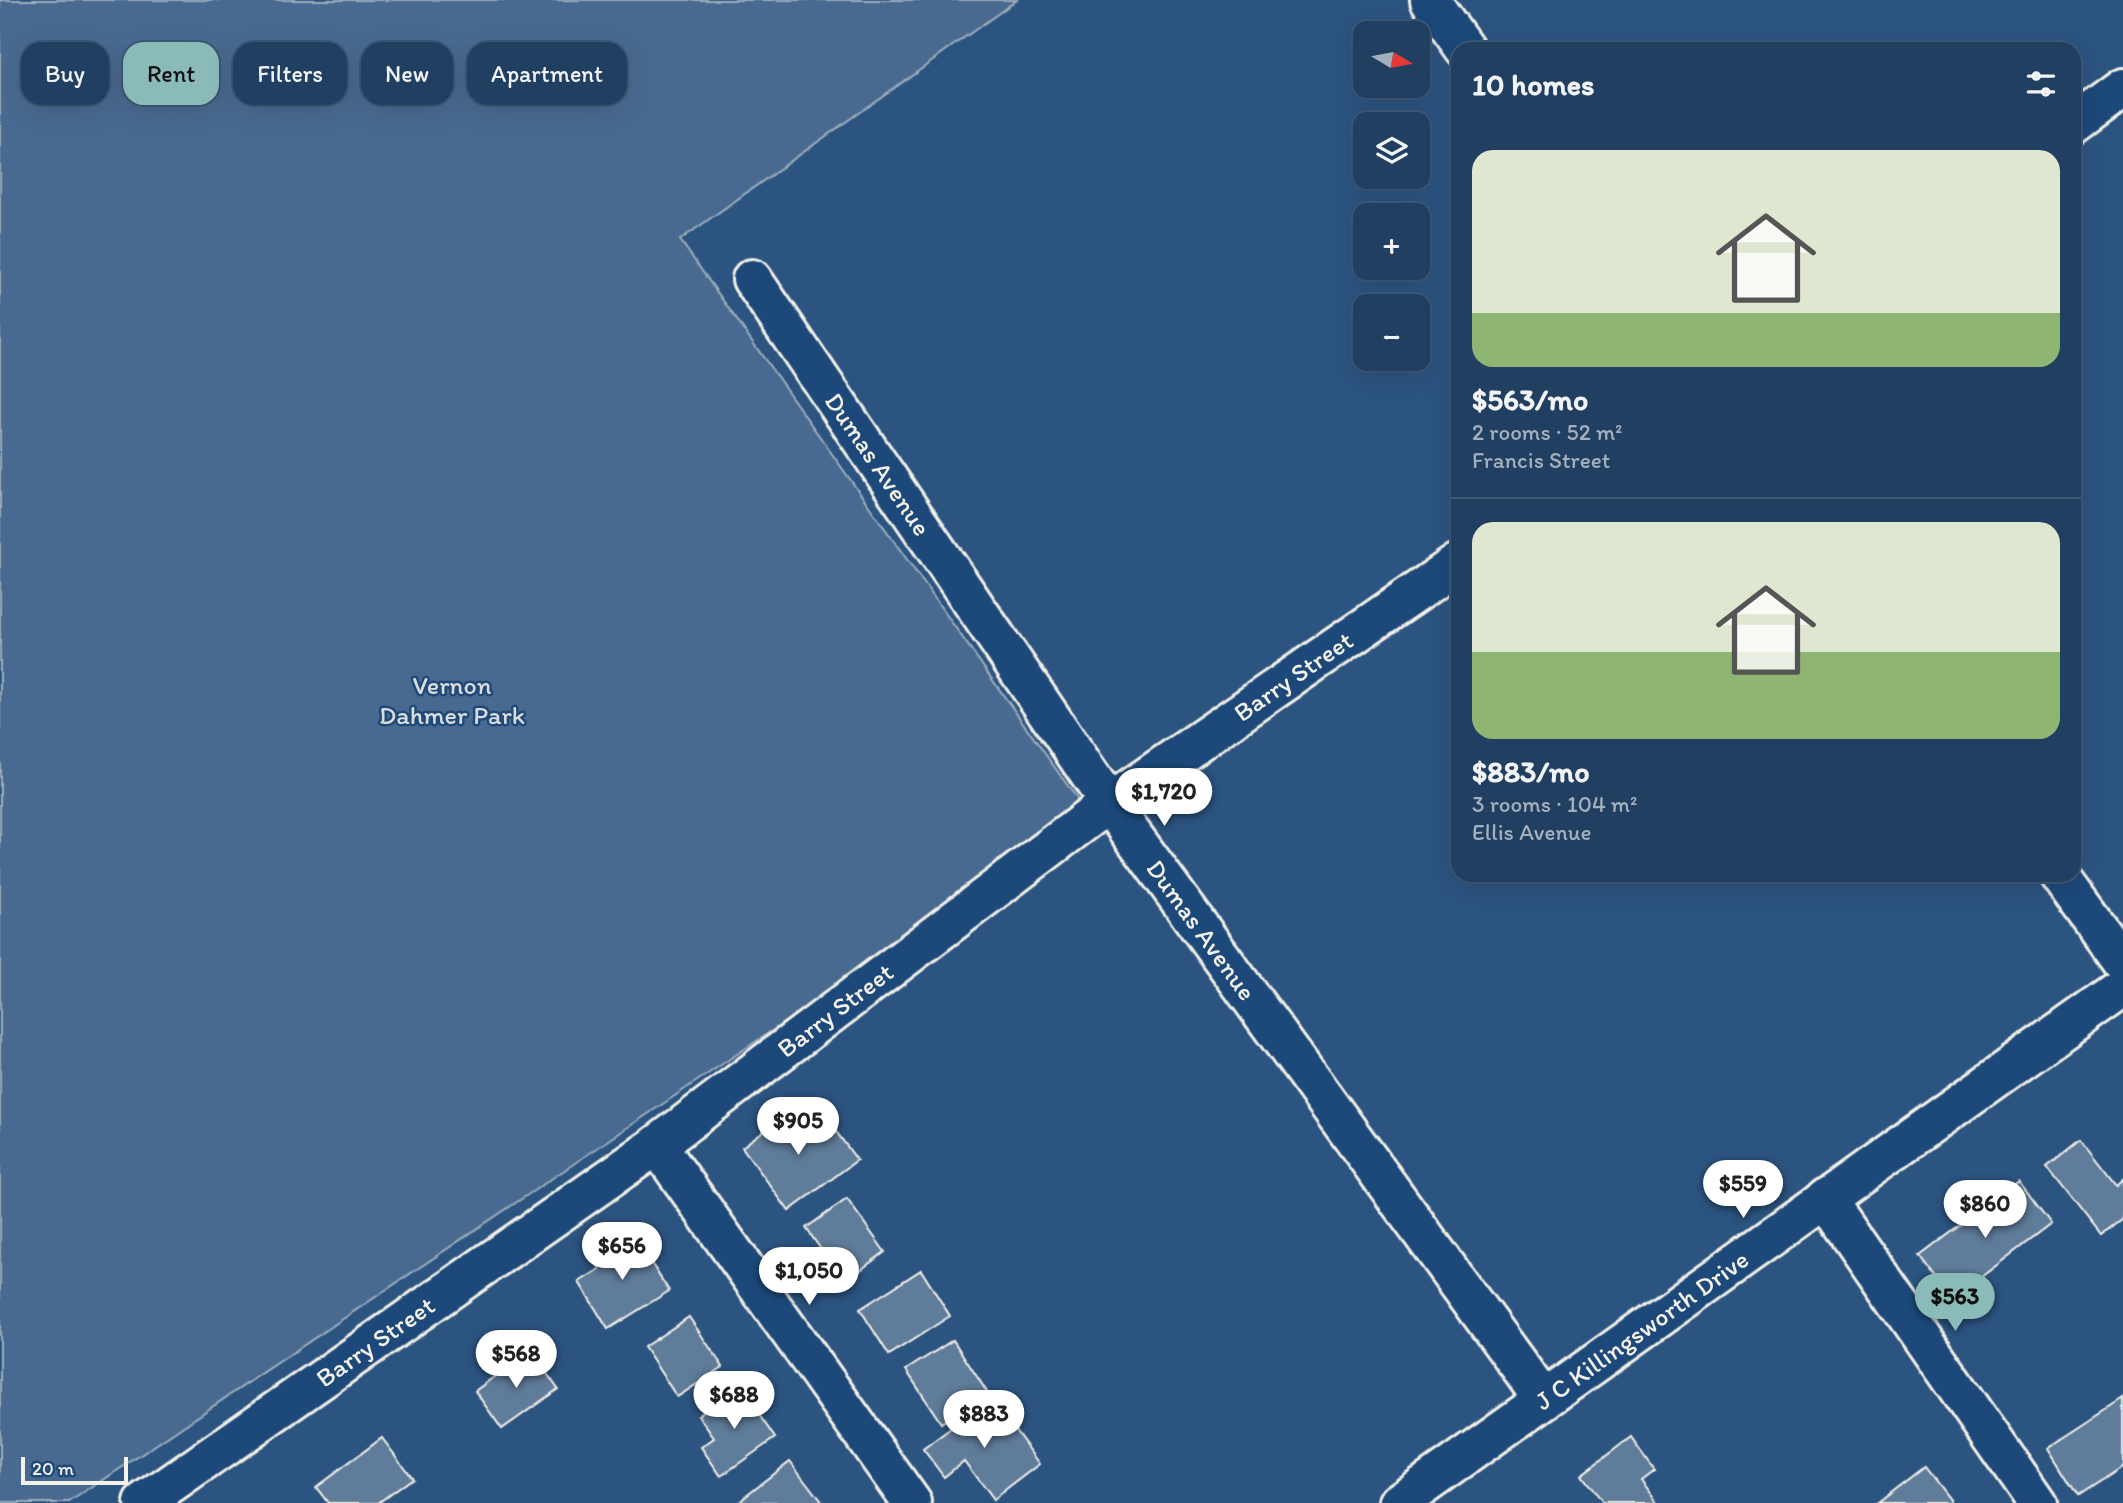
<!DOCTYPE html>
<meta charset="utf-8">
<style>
body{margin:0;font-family:Itim,sans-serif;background:#294667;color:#f1f3f6;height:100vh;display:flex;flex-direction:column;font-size:26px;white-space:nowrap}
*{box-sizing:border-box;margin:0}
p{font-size:23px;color:#a2afbd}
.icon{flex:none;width:38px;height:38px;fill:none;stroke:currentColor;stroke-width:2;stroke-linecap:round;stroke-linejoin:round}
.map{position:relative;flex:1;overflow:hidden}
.panel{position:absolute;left:1451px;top:42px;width:630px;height:840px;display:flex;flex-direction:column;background:#213f61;border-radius:21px;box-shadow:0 7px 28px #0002,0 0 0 2px #3e5876}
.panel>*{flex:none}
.banner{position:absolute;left:21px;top:42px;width:665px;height:63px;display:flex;gap:14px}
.needle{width:46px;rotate:100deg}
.buttons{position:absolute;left:1353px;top:21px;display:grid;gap:14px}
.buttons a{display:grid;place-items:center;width:77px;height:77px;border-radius:14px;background:#213f61;box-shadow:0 7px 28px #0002,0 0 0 2px #3e5876;font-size:35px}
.scale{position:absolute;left:21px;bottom:18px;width:107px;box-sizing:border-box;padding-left:7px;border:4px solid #f4f1e8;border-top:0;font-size:19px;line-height:24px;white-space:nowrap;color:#f4f1e8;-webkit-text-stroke:5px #1f4a7a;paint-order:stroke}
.price{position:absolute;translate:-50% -60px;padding:0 16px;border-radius:24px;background:#fff;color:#222;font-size:23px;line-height:46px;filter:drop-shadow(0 2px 4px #0008)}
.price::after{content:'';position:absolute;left:50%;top:42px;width:21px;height:16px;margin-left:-10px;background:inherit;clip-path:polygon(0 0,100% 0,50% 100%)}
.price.selected{background:#8bbbb9;color:#111}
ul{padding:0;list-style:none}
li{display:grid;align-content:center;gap:14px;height:371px;padding:0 21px}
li+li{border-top:2px solid #3e5876}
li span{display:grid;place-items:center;height:217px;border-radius:21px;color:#555}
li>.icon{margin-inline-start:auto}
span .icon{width:126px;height:126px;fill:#fffc;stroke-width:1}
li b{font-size:30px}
h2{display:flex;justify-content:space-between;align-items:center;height:84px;padding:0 21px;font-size:30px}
.tag{padding:0 24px;border-radius:21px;background:#213f61;box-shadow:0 7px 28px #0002,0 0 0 2px #3e5876;font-size:24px;line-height:63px}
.tag.selected{background:#8bbbb9;color:#111}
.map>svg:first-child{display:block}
.green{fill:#496b90;stroke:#9eaebc;stroke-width:2}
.building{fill:#5e7b9a;stroke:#f4f1e8;stroke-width:2}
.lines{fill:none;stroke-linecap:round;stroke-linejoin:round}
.street-casing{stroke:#f4f1e8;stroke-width:44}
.secondary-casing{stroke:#f4f1e8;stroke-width:44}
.street{stroke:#1f4a7a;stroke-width:38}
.secondary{stroke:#1f4a7a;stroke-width:38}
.labels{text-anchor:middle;stroke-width:5;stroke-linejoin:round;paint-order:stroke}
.street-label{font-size:26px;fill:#f4f1e8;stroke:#1f4a7a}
.park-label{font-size:26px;fill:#dadddb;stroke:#1f4a7a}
</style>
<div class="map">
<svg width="2123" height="1503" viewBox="0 0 2123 1503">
<rect width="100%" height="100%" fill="#2c5481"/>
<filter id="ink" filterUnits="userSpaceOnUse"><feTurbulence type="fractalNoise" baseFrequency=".0143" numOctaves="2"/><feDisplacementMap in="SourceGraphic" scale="14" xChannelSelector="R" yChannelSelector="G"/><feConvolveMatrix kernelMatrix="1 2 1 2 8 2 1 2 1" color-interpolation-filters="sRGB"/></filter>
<g filter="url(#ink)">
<path class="green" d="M 0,0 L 1017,0 L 680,240 L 1090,817 L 69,1503 L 0,1503 Z"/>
<path class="building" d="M 798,1105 L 818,1131 L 829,1122 L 857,1160 L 789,1211 L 742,1147 Z
M 2081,1140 L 2116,1185 L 2123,1179 L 2123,1219 L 2101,1236 L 2047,1167 Z
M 2019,1181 L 2051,1224 L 1952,1299 L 1920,1256 Z
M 847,1199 L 885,1252 L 844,1282 L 806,1228 Z
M 600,1238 L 611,1254 L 635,1238 L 669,1291 L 608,1329 L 579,1282 L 600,1269 L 586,1247 Z
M 921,1270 L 950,1316 L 889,1355 L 860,1309 Z
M 689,1317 L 723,1367 L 677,1397 L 644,1347 Z
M 953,1340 L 987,1392 L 941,1423 L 906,1370 Z
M 530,1350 L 558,1389 L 502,1429 L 475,1391 Z
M 740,1387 L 775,1438 L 721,1476 L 701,1447 L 714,1438 L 698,1415 Z
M 991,1398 L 1040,1464 L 993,1500 L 964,1461 L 944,1477 L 923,1449 Z
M 2123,1399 L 2123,1467 L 2078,1496 L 2048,1448 Z
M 1631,1437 L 1654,1469 L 1641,1479 L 1659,1503 L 1602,1503 L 1581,1475 Z
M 382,1438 L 412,1478 L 378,1503 L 328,1503 L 316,1487 Z
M 790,1461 L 822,1503 L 736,1503 Z
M 1924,1467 L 1950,1501 L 1948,1503 L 1877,1503 Z"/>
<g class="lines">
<g class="street-casing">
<g id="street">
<path d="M 2074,124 L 2123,88"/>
<path id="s1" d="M 752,279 L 1109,803 L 1543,1399"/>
<path d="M 657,1145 L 912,1503"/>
<path d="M 1825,1198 L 2037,1503"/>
<path id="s2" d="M 144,1503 L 657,1145 L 1109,803 L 1458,563"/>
</g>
</g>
<g class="secondary-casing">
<g id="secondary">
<path d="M 1430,0 L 1465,49"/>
<path d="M 2059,875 L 2123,963"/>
<path id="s3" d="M 1399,1503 L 2123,987"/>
</g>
</g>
<use href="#street" class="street"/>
<use href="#secondary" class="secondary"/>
</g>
</g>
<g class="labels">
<g class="street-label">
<text dy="9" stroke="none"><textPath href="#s1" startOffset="224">Dumas Avenue</textPath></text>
<text dy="9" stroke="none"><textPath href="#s2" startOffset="1416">Barry Street</textPath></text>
<text dy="9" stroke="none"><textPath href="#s1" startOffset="791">Dumas Avenue</textPath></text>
<text dy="9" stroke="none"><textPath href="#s2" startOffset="849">Barry Street</textPath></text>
<text dy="9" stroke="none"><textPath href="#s3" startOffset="298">J C Killingsworth Drive</textPath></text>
<text dy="9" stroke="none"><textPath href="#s2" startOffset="282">Barry Street</textPath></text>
</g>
<g class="park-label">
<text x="452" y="694">Vernon<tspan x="452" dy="30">Dahmer Park</tspan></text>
</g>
</g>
</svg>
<div class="buttons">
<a><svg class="needle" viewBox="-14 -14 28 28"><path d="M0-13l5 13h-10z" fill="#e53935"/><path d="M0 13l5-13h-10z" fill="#a2afbd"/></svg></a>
<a><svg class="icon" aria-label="layers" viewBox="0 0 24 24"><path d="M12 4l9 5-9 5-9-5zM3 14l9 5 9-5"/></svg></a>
<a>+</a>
<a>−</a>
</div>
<div class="scale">20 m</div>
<b class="price" style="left:1164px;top:828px">$1,720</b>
<b class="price" style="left:798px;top:1157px">$905</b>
<b class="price" style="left:1743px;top:1220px">$559</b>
<b class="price" style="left:1985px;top:1240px">$860</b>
<b class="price" style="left:622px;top:1282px">$656</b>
<b class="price" style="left:809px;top:1307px">$1,050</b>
<b class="price selected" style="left:1955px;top:1333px">$563</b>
<b class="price" style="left:516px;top:1390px">$568</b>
<b class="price" style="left:734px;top:1431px">$688</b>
<b class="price" style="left:984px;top:1450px">$883</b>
<div class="banner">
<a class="tag">Buy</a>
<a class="tag selected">Rent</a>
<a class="tag">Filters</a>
<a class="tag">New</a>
<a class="tag">Apartment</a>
</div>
<section class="panel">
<h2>10 homes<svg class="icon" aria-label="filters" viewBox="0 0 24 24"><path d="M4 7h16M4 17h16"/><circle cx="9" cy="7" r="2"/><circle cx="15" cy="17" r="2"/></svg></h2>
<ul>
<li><span style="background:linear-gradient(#dfe7d0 75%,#8fb573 0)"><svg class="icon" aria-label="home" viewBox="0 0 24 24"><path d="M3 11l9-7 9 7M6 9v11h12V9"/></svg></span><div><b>$563/mo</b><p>2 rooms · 52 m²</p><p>Francis Street</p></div></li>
<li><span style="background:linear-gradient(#dfe7d0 60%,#8fb573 0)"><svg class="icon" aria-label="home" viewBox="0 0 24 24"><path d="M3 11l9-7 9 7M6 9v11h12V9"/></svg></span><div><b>$883/mo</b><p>3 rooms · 104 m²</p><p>Ellis Avenue</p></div></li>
</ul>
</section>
</div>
